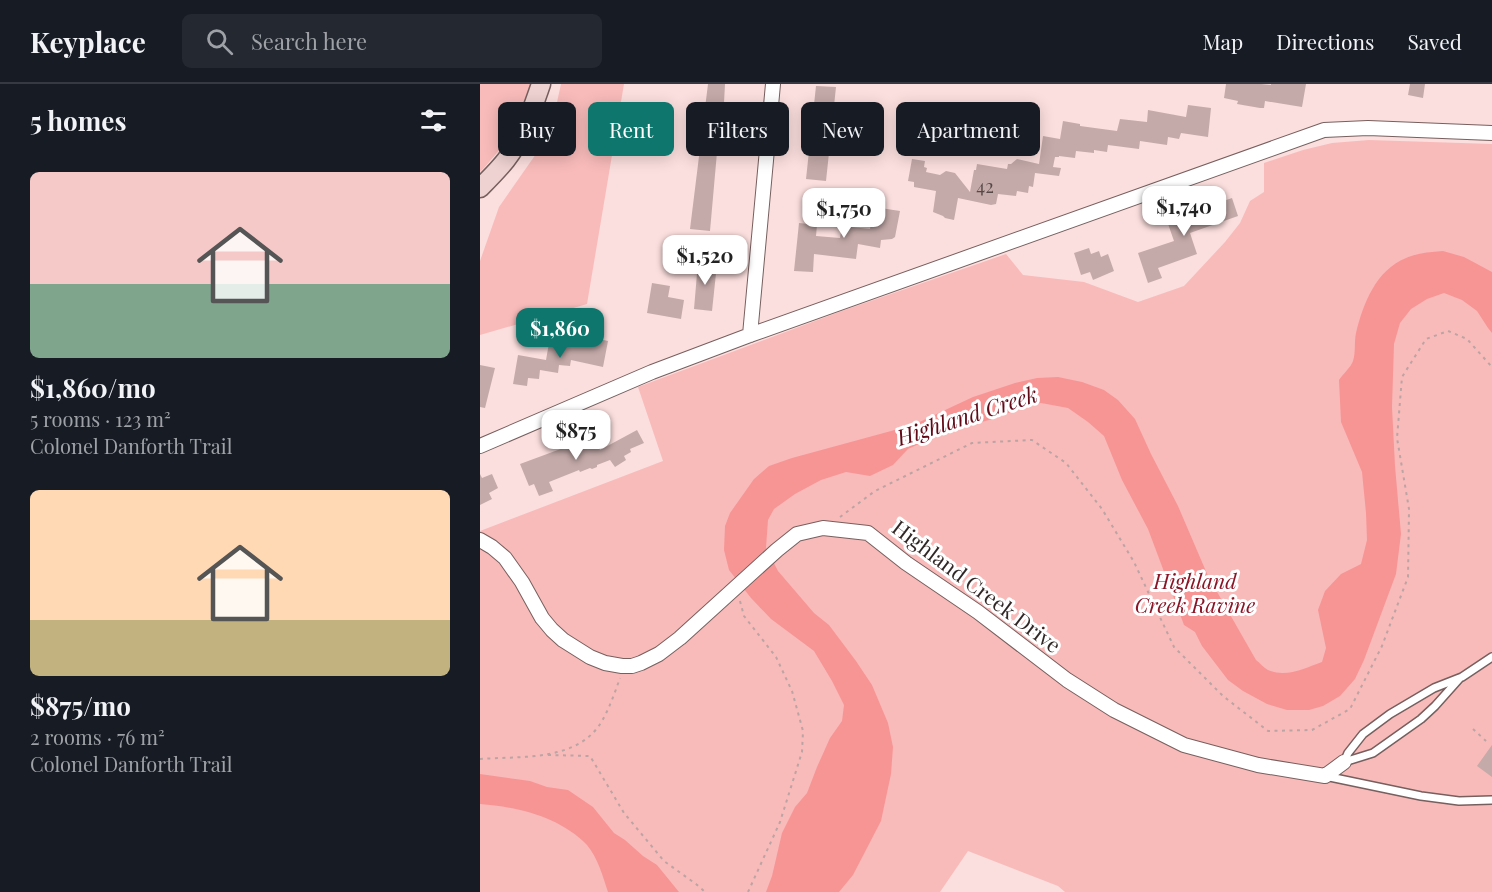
<!DOCTYPE html>
<meta charset="utf-8">
<style>
body{margin:0;font-family:"Playfair Display",serif;background:#242831;color:#f1f3f6;height:100vh;display:flex;flex-direction:column;font-size:22px;white-space:nowrap}
*{box-sizing:border-box;margin:0}
p{font-size:20px;color:#9ea1a6}
.icon{flex:none;width:33px;height:33px;fill:none;stroke:currentColor;stroke-width:2;stroke-linecap:round;stroke-linejoin:round}
.map{position:relative;flex:1;overflow:hidden}
.drawer{display:flex;flex-direction:column;background:#171b24;width:480px}
.drawer>*{flex:none}
.top-card{position:absolute;left:18px;top:18px;width:570px;height:54px;display:flex;gap:12px}
.price{position:absolute;translate:-50% -51px;padding:0 14px;border-radius:12px;background:#fff;color:#222;font-size:20px;line-height:39px;filter:drop-shadow(0 2px 3px #0008)}
.price::after{content:'';position:absolute;left:50%;top:36px;width:18px;height:14px;margin-left:-9px;background:inherit;clip-path:polygon(0 0,100% 0,50% 100%)}
.price.current{background:#0f766e;color:#fff}
ul{padding:0;list-style:none}
li{display:grid;align-content:center;gap:12px;height:318px;padding:0 30px}
li span{display:grid;place-items:center;height:186px;border-radius:9px;color:#555}
li>.icon{margin-inline-start:auto}
span .icon{width:108px;height:108px;fill:#fffc;stroke-width:1}
li b{font-size:26px}
h2{display:flex;justify-content:space-between;align-items:center;height:72px;padding:0 30px;font-size:26px}
.pill{padding:0 21px;border-radius:9px;background:#171b24;box-shadow:0 3px 15px #0003;font-size:21px;line-height:54px}
.pill.current{background:#0f766e;color:#fff}
header{display:flex;align-items:center;gap:36px;box-sizing:border-box;height:84px;padding:0 30px;background:#171b24;border-bottom:2px solid #363941}
header strong{font-size:28px}
nav{display:flex;gap:33px;margin-inline-start:auto;font-size:21px}
.search{width:420px;height:54px;background:#242831;display:flex;align-items:center;gap:15px;box-sizing:border-box;padding:0 21px;border-radius:9px;color:#9ea1a6;font-size:22px}
main{display:flex;flex:1;min-height:0}
.map>svg:first-child{display:block}
.green{fill:#f8bbba}
.water{fill:#f79595}
.building{fill:#c4aaa9}
.lines{fill:none;stroke-linecap:round;stroke-linejoin:round}
.lane-casing{stroke:#765f5e;stroke-width:10}
.street-casing{stroke:#765f5e;stroke-width:16}
.secondary-casing{stroke:#765f5e;stroke-width:21}
.path{stroke:#bba4a3;stroke-width:2;stroke-dasharray:3 4.5;stroke-linecap:butt}
.lane{stroke:#fff;stroke-width:7}
.street{stroke:#fff;stroke-width:14}
.secondary{stroke:#eed1d1;stroke-width:18}
.labels{text-anchor:middle;stroke-width:6;stroke-linejoin:round;paint-order:stroke}
.number-label{font-size:18px;fill:#564847}
.park-label{font-size:21px;font-style:italic;fill:#891526;stroke:#fff}
.street-label{font-size:21px;fill:#312726;stroke:#fff}
.water-label{font-size:22px;font-style:italic;fill:#610917;stroke:#fff}
</style>
<header>
<strong>Keyplace</strong>
<div class="search"><svg class="icon" aria-label="search" viewBox="0 0 24 24"><circle cx="10" cy="10" r="6"/><path d="M15 15l6 6"/></svg>Search here</div>
<nav><a>Map</a><a>Directions</a><a>Saved</a></nav>
</header>
<main>
<section class="drawer">
<h2>5 homes<svg class="icon" aria-label="filters" viewBox="0 0 24 24"><path d="M4 7h16M4 17h16"/><circle cx="9" cy="7" r="2"/><circle cx="15" cy="17" r="2"/></svg></h2>
<ul>
<li><span style="background:linear-gradient(#f6c9c9 60%,#7fa58c 0)"><svg class="icon" aria-label="home" viewBox="0 0 24 24"><path d="M3 11l9-7 9 7M6 9v11h12V9"/></svg></span><div><b>$1,860/mo</b><p>5 rooms · 123 m²</p><p>Colonel Danforth Trail</p></div></li>
<li><span style="background:linear-gradient(#ffd9b3 70%,#c2b280 0)"><svg class="icon" aria-label="home" viewBox="0 0 24 24"><path d="M3 11l9-7 9 7M6 9v11h12V9"/></svg></span><div><b>$875/mo</b><p>2 rooms · 76 m²</p><p>Colonel Danforth Trail</p></div></li>
</ul>
</section>
<div class="map">
<svg width="1012" height="808" viewBox="0 0 1012 808">
<rect width="100%" height="100%" fill="#fbdfde"/>
<path class="green" d="M 0,0 L 52,0 L 42,29 L 27,57 L 4,84 L 0,88 Z
M 81,0 L 144,0 L 107,220 L 0,251 L 0,177 L 19,123 L 70,50 Z
M 889,56 L 1012,60 L 1012,808 L 585,808 L 578,802 L 488,767 L 460,808 L 0,808 L 0,447 L 183,377 L 158,303 L 359,228 L 526,170 L 543,191 L 604,198 L 658,218 L 704,202 L 745,158 L 760,139 L 770,117 L 784,108 L 784,79 L 823,66 L 852,59 Z"/>
<path class="water" d="M 963,167 L 984,173 L 1012,188 L 1012,249 L 1008,244 L 997,227 L 982,216 L 964,209 L 947,215 L 931,225 L 920,239 L 914,260 L 912,323 L 915,382 L 921,450 L 916,490 L 884,576 L 875,595 L 860,612 L 843,622 L 829,626 L 807,626 L 787,620 L 763,607 L 748,596 L 722,562 L 715,548 L 704,541 L 668,445 L 642,396 L 624,352 L 608,338 L 588,324 L 561,319 L 546,322 L 516,334 L 463,349 L 428,365 L 413,381 L 390,392 L 366,388 L 341,396 L 315,410 L 294,425 L 288,436 L 286,464 L 298,487 L 334,529 L 349,541 L 376,577 L 392,601 L 408,639 L 413,663 L 411,690 L 401,737 L 373,791 L 359,808 L 286,808 L 292,792 L 302,749 L 315,723 L 327,709 L 337,683 L 350,654 L 362,637 L 364,621 L 352,597 L 334,567 L 291,535 L 271,514 L 249,486 L 244,466 L 245,442 L 250,429 L 274,395 L 289,382 L 312,374 L 433,341 L 493,313 L 535,299 L 557,294 L 578,293 L 602,298 L 624,306 L 638,316 L 655,335 L 671,370 L 698,422 L 728,492 L 776,576 C 780,579 784,584 788,586 C 806,594 825,584 842,578 L 846,564 L 838,526 L 845,507 L 861,490 L 881,480 L 887,456 L 886,429 L 882,388 L 861,338 L 859,296 C 863,290 871,283 873,277 C 876,268 874,258 876,249 C 883,220 896,186 926,174 C 937,169 950,168 963,167 Z
M 0,690 L 50,697 L 67,703 L 88,706 L 113,723 L 134,749 L 145,756 L 163,772 L 177,781 L 199,808 L 128,808 C 123,793 118,774 107,761 C 80,733 38,723 0,720 Z"/>
<path class="building" d="M 228,0 L 245,0 L 242,57 L 238,57 L 230,147 L 210,145 Z
M 746,0 L 781,0 L 791,1 L 791,0 L 826,0 L 822,23 L 785,17 L 784,24 L 780,24 L 757,20 L 758,17 L 744,14 Z
M 930,0 L 945,0 L 943,14 L 928,11 Z
M 336,2 L 356,3 L 346,97 L 326,95 Z
M 708,21 L 731,24 L 728,53 L 701,49 L 699,55 L 688,53 L 687,61 L 660,57 L 659,65 L 628,61 L 627,68 L 614,66 L 614,69 L 596,67 L 595,74 L 579,72 L 579,73 L 575,73 L 573,83 L 581,84 L 579,92 L 555,89 L 553,103 L 549,102 L 548,109 L 537,107 L 536,112 L 518,110 L 516,120 L 511,121 L 478,114 L 474,136 L 465,134 L 463,132 L 453,128 L 456,107 L 434,103 L 434,98 L 428,97 L 432,75 L 445,77 L 444,83 L 447,84 L 446,88 L 460,91 L 466,87 L 475,89 L 490,108 L 494,86 L 496,86 L 497,80 L 527,85 L 528,80 L 531,80 L 537,75 L 559,80 L 563,52 L 580,55 L 583,37 L 600,40 L 600,42 L 637,47 L 640,35 L 667,38 L 668,26 L 706,33 Z
M 752,114 L 758,132 L 710,149 L 717,170 L 678,184 L 682,194 L 668,199 L 658,169 L 694,157 L 687,137 Z
M 394,123 L 420,127 L 415,153 L 412,155 L 401,156 L 400,164 L 378,160 L 376,175 L 334,170 L 333,188 L 314,187 L 319,139 L 337,141 L 336,152 L 360,154 L 362,142 L 390,145 Z
M 609,164 L 611,170 L 619,167 L 621,173 L 628,170 L 634,187 L 613,196 L 610,188 L 601,191 L 594,169 Z
M 218,178 L 237,180 L 232,227 L 214,225 Z
M 172,199 L 190,202 L 188,213 L 204,216 L 201,235 L 167,229 Z
M 106,252 L 128,257 L 123,283 L 91,276 L 90,282 L 79,281 L 78,289 L 60,286 L 59,295 L 48,294 L 47,302 L 33,300 L 38,271 L 66,276 L 69,259 L 97,263 L 98,260 L 104,261 Z
M 0,281 L 15,284 L 5,324 L 0,323 Z
M 157,346 L 164,359 L 150,365 L 151,368 L 144,372 L 146,376 L 135,383 L 130,376 L 117,381 L 117,383 L 112,385 L 110,384 L 100,388 L 99,386 L 69,398 L 73,407 L 59,412 L 54,400 L 49,402 L 40,380 L 86,363 L 87,365 L 115,353 L 120,366 Z
M 0,390 L 2,394 L 12,390 L 18,404 L 9,409 L 12,415 L 0,421 Z
M 1012,661 L 1012,693 L 997,682 Z"/>
<g class="lines">
<g class="lane-casing">
<path id="lane" d="M 864,678 L 868,669 L 883,650 L 910,630 L 954,604 L 982,593 L 1012,573
M 864,678 L 893,669 L 941,635 L 955,622 L 980,594
M 845,692 L 941,712 L 979,717 L 1012,716"/>
</g>
<g class="street-casing">
<path id="street" d="M 270,251 L 293,0
M 0,362 L 172,288 L 270,251 L 844,46 L 888,44 L 1012,49
M 0,456 L 12,463 L 25,474 L 42,498 L 62,534 L 72,546 L 83,556 L 110,573 L 125,579 L 142,582 L 152,582 L 161,579 L 179,570 L 200,554 L 297,466 L 317,450 L 343,444 L 388,449 L 426,479 L 498,528 L 587,596 L 634,626 L 704,661 L 778,681 L 845,692 L 864,678"/>
</g>
<g class="secondary-casing">
<path id="secondary" d="M 0,104 C 9,95 18,86 26,76 C 43,54 52,26 61,0"/>
</g>
<path class="path" d="M 360,433 L 395,407 L 492,359 L 552,356 L 586,379 L 622,425 L 654,478 L 694,563 L 743,612 L 788,647 L 832,646 L 870,625 L 902,562 L 928,493 L 929,425 L 917,354 L 922,293 L 946,255 L 968,247 L 987,255 L 1012,283
M 260,517 L 264,532 L 296,573 L 312,607 L 323,647 L 322,668 L 300,738 L 268,808
M 993,645 L 1006,657
M 68,671 L 110,672 L 144,729 L 184,777 L 216,800 L 225,808
M 0,675 C 41,672 98,678 122,637 C 130,623 135,608 140,594"/>
<use href="#lane" class="lane"/>
<use href="#street" class="street"/>
<use href="#secondary" class="secondary"/>
</g>
<g class="labels">
<g class="number-label">
<text x="505" y="109">42</text>
</g>
<g class="park-label">
<text x="715" y="505">Highland<tspan x="715" dy="24">Creek Ravine</tspan></text>
</g>
<g class="street-label">
<text transform="translate(496 503) rotate(37)" y="7">Highland Creek Drive</text>
</g>
<g class="water-label">
<text transform="translate(487 332) rotate(-18)" y="8">Highland Creek</text>
</g>
</g>
</svg>
<b class="price" style="left:704px;top:153px">$1,740</b>
<b class="price" style="left:364px;top:155px">$1,750</b>
<b class="price" style="left:225px;top:202px">$1,520</b>
<b class="price current" style="left:80px;top:275px">$1,860</b>
<b class="price" style="left:96px;top:377px">$875</b>
<div class="top-card">
<a class="pill">Buy</a>
<a class="pill current">Rent</a>
<a class="pill">Filters</a>
<a class="pill">New</a>
<a class="pill">Apartment</a>
</div>
</div>
</main>
